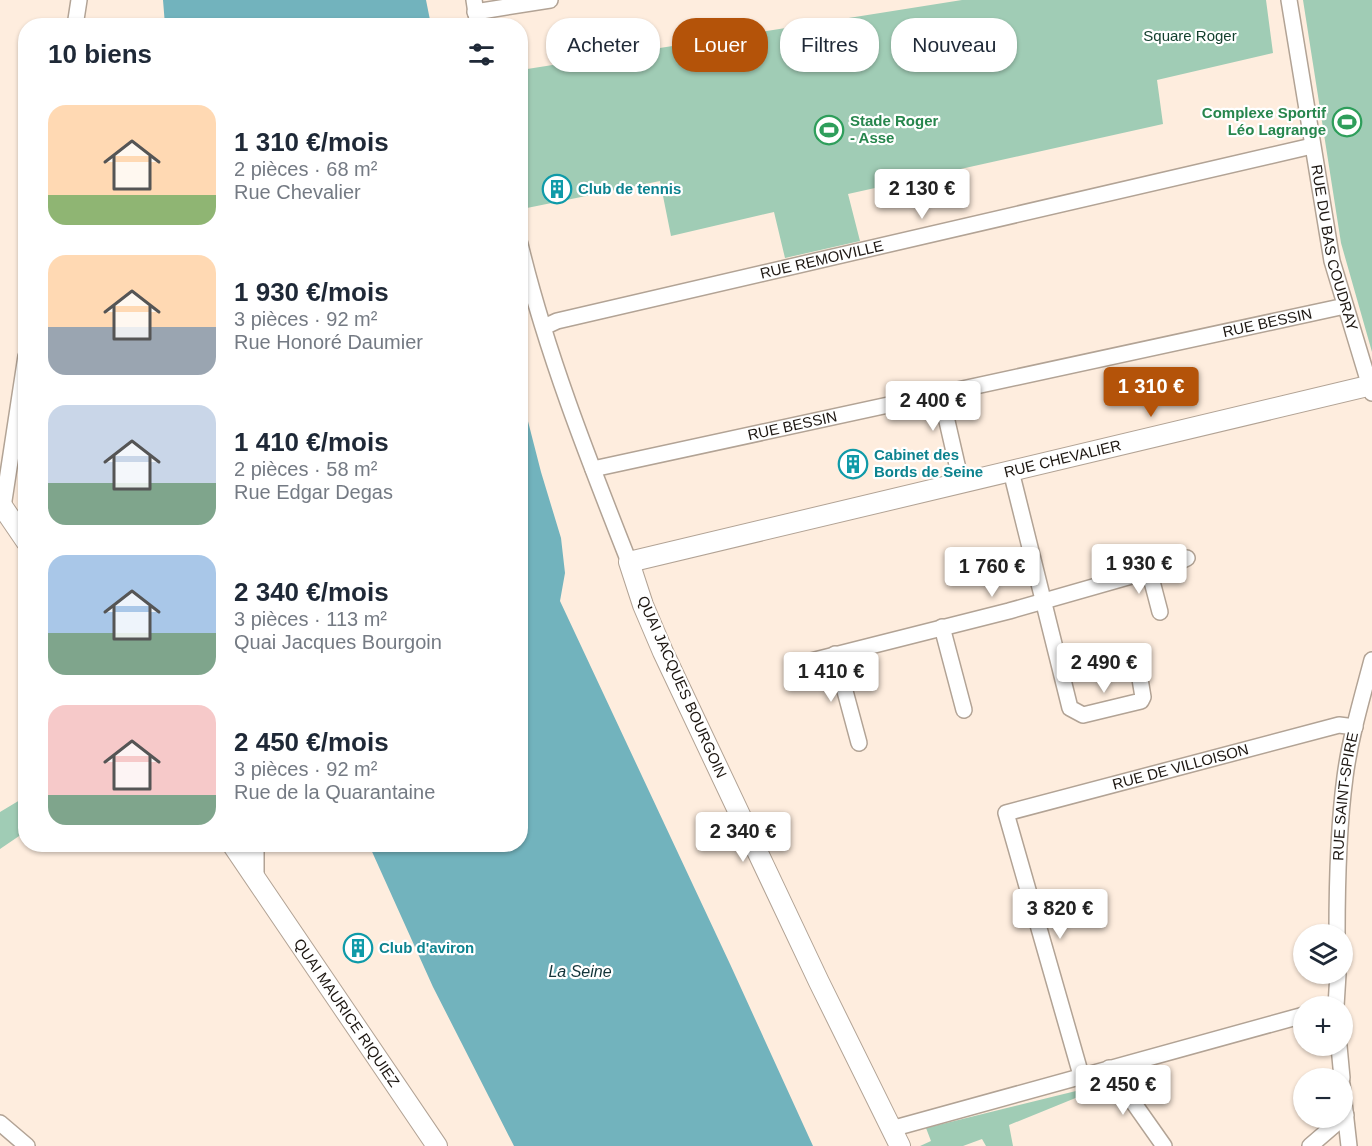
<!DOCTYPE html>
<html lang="fr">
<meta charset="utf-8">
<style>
body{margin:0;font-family:Helvetica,sans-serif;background:#f6f6f7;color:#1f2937;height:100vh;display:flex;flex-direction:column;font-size:22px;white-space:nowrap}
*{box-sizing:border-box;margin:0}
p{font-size:20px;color:#747a83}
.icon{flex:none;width:33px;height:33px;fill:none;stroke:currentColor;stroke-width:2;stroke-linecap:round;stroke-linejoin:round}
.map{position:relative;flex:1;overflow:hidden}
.side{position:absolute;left:18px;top:18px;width:510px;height:834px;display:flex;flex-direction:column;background:#fff;border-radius:24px;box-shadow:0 2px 4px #0004}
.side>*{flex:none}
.guide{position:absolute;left:546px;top:18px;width:570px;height:54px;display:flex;gap:12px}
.fabs{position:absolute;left:1293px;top:924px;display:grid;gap:12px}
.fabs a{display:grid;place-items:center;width:60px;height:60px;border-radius:50%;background:#fff;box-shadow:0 2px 4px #0004;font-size:30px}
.price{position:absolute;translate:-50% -51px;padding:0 14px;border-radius:6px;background:#fff;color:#222;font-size:20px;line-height:39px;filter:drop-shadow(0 2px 3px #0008)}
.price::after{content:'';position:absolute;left:50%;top:36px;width:18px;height:14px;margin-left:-9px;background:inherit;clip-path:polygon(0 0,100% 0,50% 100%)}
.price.active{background:#b45309;color:#fff}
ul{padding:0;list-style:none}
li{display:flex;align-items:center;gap:18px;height:150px;padding:0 30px}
li span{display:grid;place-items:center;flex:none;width:168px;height:120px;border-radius:18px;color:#555}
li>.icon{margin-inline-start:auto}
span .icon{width:72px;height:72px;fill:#fffc;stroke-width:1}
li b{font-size:26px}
h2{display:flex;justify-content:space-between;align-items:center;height:72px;padding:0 30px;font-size:26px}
.pill{padding:0 21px;border-radius:24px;background:#fff;box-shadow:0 2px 4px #0004;font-size:21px;line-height:54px}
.pill.active{background:#b45309;color:#fff}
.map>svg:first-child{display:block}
.green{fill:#a0ccb5}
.water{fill:#72b3bd}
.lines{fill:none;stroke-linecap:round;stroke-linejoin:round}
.minor-casing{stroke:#b2a395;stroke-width:18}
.major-casing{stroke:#b2a395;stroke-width:22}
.minor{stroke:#fff;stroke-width:15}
.major{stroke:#fff;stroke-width:20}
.labels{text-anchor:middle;stroke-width:4.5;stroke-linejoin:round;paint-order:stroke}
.park-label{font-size:15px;fill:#15412f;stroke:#fff}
.leisure-label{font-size:15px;font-weight:bold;fill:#27864d;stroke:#fff;text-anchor:end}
.culture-label{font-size:15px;font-weight:bold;fill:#0d838f;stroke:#fff;text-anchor:start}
.street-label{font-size:15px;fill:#1d1712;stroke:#fff}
.water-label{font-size:16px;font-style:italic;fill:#133439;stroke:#fff}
</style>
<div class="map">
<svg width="1372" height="1146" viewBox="0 0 1372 1146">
<rect width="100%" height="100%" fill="#feedde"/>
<path class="green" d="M 962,0 L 1266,0 L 1273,53 L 1157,80 L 1163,124 L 848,194 L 860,241 L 785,258 L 774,212 L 671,236 L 660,181 L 522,209 L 521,70 Z
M 1303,0 L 1372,0 L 1372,352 L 1341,243 Z
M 25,797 L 25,832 L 0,849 L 0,812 Z
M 1076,1091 L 1078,1097 L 1009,1125 L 1013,1146 L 986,1146 L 982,1139 L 963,1146 L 920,1146 L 931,1141 L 926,1128 Z"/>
<path class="water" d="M 163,0 L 426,0 L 431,25 L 165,25 Z
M 521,394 L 541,472 L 561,538 L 565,573 L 560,601 L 730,964 L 813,1146 L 514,1146 L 433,987 L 369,845 L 520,844 Z"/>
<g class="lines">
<g class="minor-casing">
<g id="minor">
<path d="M 474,0 L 478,26"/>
<path id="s1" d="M 1289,0 L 1332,261 L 1372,393"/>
<path d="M 475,12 L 550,0"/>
<path d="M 75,26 L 79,0"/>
<path d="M 520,244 C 546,352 588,458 629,562"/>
<path id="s2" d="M 544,327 L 557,321 L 1312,146"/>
<path d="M 941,395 L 961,482"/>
<path id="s3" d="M 593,469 L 1345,306"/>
<path d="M 1011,471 L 1070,708 L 1083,715 L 1141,701 L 1143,697 L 1140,679"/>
<path d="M 3,507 L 26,356"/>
<path d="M 1149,570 L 1160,612"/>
<path d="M 942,627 L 964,710"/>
<path d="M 835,654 L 859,743"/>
<path d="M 807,662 L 1009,611 L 1177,563 L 1187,558"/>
<path d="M 256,844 L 256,880"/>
<path id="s4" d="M 1337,934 C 1337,882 1338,829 1345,777 C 1350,738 1362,698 1372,660"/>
<path d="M 1336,1006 L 1338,974"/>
<path d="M 1339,1046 L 1342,1078"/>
<path d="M 1109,1068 L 1164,1146"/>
<path id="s5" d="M 1081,1075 L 1006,813 L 1339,725 L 1355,727"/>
<path d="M 1342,1084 L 1349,1146"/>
<path d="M 0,1123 L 27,1146"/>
<path d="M 891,1129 L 1304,1015"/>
<path d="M 1310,1146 L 1346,1115"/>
</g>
</g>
<g class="major-casing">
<g id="major">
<path d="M 0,503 L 26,541"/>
<path id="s6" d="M 232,844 L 437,1146"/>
<path id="s7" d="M 900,1146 L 819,982 L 663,652 L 643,605 L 629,562 L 1372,385"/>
</g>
</g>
<use href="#minor" class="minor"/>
<use href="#major" class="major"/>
</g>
<defs>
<g id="stadium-ring" transform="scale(1.5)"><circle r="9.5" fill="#fff" stroke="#2e9e5b" stroke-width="1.5"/><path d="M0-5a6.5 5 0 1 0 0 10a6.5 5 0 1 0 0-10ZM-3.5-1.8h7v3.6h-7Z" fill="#2e9e5b"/></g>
<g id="building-ring" transform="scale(1.5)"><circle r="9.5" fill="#fff" stroke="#0f9aa8" stroke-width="1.5"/><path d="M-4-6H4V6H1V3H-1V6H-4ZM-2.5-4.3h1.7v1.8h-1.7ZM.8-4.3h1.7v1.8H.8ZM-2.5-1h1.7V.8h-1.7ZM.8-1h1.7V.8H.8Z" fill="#0f9aa8"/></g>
</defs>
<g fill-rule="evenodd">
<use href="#stadium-ring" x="1347" y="122"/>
<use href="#stadium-ring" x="829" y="130"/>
<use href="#building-ring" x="557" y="189"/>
<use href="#building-ring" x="853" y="464"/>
<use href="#building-ring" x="358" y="948"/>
</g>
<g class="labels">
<g class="park-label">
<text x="1190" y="41">Square Roger</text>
</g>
<g class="leisure-label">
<text x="1326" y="118">Complexe Sportif<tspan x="1326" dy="17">Léo Lagrange</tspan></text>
<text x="850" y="126" text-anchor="start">Stade Roger<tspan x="850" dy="17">- Asse</tspan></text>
</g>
<g class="culture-label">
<text x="578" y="194">Club de tennis</text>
<text x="874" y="460">Cabinet des<tspan x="874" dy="17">Bords de Seine</tspan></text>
<text x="379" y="953">Club d'aviron</text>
</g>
<g class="street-label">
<text dy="5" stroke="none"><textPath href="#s1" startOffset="252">RUE DU BAS COUDRAY</textPath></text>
<text dy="5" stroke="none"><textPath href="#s2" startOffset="286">RUE REMOIVILLE</textPath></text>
<text dy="5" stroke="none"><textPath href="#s3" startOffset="690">RUE BESSIN</textPath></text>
<text dy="5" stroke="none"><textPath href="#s3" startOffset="204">RUE BESSIN</textPath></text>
<text dy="5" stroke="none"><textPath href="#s7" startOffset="1090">RUE CHEVALIER</textPath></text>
<text transform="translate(682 687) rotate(66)" y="5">QUAI JACQUES BOURGOIN</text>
<text dy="5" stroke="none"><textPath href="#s5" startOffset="453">RUE DE VILLOISON</textPath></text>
<text dy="5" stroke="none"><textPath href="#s4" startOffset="138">RUE SAINT-SPIRE</textPath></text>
<text dy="5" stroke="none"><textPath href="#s6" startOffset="204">QUAI MAURICE RIQUIEZ</textPath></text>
</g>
<g class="water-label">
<text x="580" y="977">La Seine</text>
</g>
</g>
</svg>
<div class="fabs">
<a><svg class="icon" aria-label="layers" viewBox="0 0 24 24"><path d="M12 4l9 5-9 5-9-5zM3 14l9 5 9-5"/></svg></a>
<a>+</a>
<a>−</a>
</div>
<b class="price" style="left:922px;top:220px">2 130 €</b>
<b class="price active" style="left:1151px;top:418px">1 310 €</b>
<b class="price" style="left:933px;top:432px">2 400 €</b>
<b class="price" style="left:1139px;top:595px">1 930 €</b>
<b class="price" style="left:992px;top:598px">1 760 €</b>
<b class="price" style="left:1104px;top:694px">2 490 €</b>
<b class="price" style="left:831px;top:703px">1 410 €</b>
<b class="price" style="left:743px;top:863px">2 340 €</b>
<b class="price" style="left:1060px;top:940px">3 820 €</b>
<b class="price" style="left:1123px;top:1116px">2 450 €</b>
<div class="guide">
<a class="pill">Acheter</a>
<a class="pill active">Louer</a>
<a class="pill">Filtres</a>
<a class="pill">Nouveau</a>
</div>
<section class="side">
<h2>10 biens<svg class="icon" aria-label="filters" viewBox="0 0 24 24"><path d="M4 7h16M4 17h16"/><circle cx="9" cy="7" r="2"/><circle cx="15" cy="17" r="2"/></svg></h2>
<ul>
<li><span style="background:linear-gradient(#ffd9b3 75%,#8fb573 0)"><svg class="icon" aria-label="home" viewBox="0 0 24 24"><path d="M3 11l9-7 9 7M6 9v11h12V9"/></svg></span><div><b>1 310 €/mois</b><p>2 pièces · 68 m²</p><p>Rue Chevalier</p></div></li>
<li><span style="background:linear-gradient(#ffd9b3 60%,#9aa5b1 0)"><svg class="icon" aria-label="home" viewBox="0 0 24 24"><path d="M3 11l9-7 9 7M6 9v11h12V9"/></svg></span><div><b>1 930 €/mois</b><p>3 pièces · 92 m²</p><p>Rue Honoré Daumier</p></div></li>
<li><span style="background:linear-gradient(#c9d6e8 65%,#7fa58c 0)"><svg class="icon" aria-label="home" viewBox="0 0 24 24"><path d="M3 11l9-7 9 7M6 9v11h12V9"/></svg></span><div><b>1 410 €/mois</b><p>2 pièces · 58 m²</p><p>Rue Edgar Degas</p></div></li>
<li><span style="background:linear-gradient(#a9c7e8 65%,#7fa58c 0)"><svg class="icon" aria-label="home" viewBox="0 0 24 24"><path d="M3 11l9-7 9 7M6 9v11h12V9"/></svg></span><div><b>2 340 €/mois</b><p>3 pièces · 113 m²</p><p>Quai Jacques Bourgoin</p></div></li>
<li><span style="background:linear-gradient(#f6c9c9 75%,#7fa58c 0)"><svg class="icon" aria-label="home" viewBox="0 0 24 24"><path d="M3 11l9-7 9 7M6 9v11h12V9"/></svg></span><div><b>2 450 €/mois</b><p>3 pièces · 92 m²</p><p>Rue de la Quarantaine</p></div></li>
</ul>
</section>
</div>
